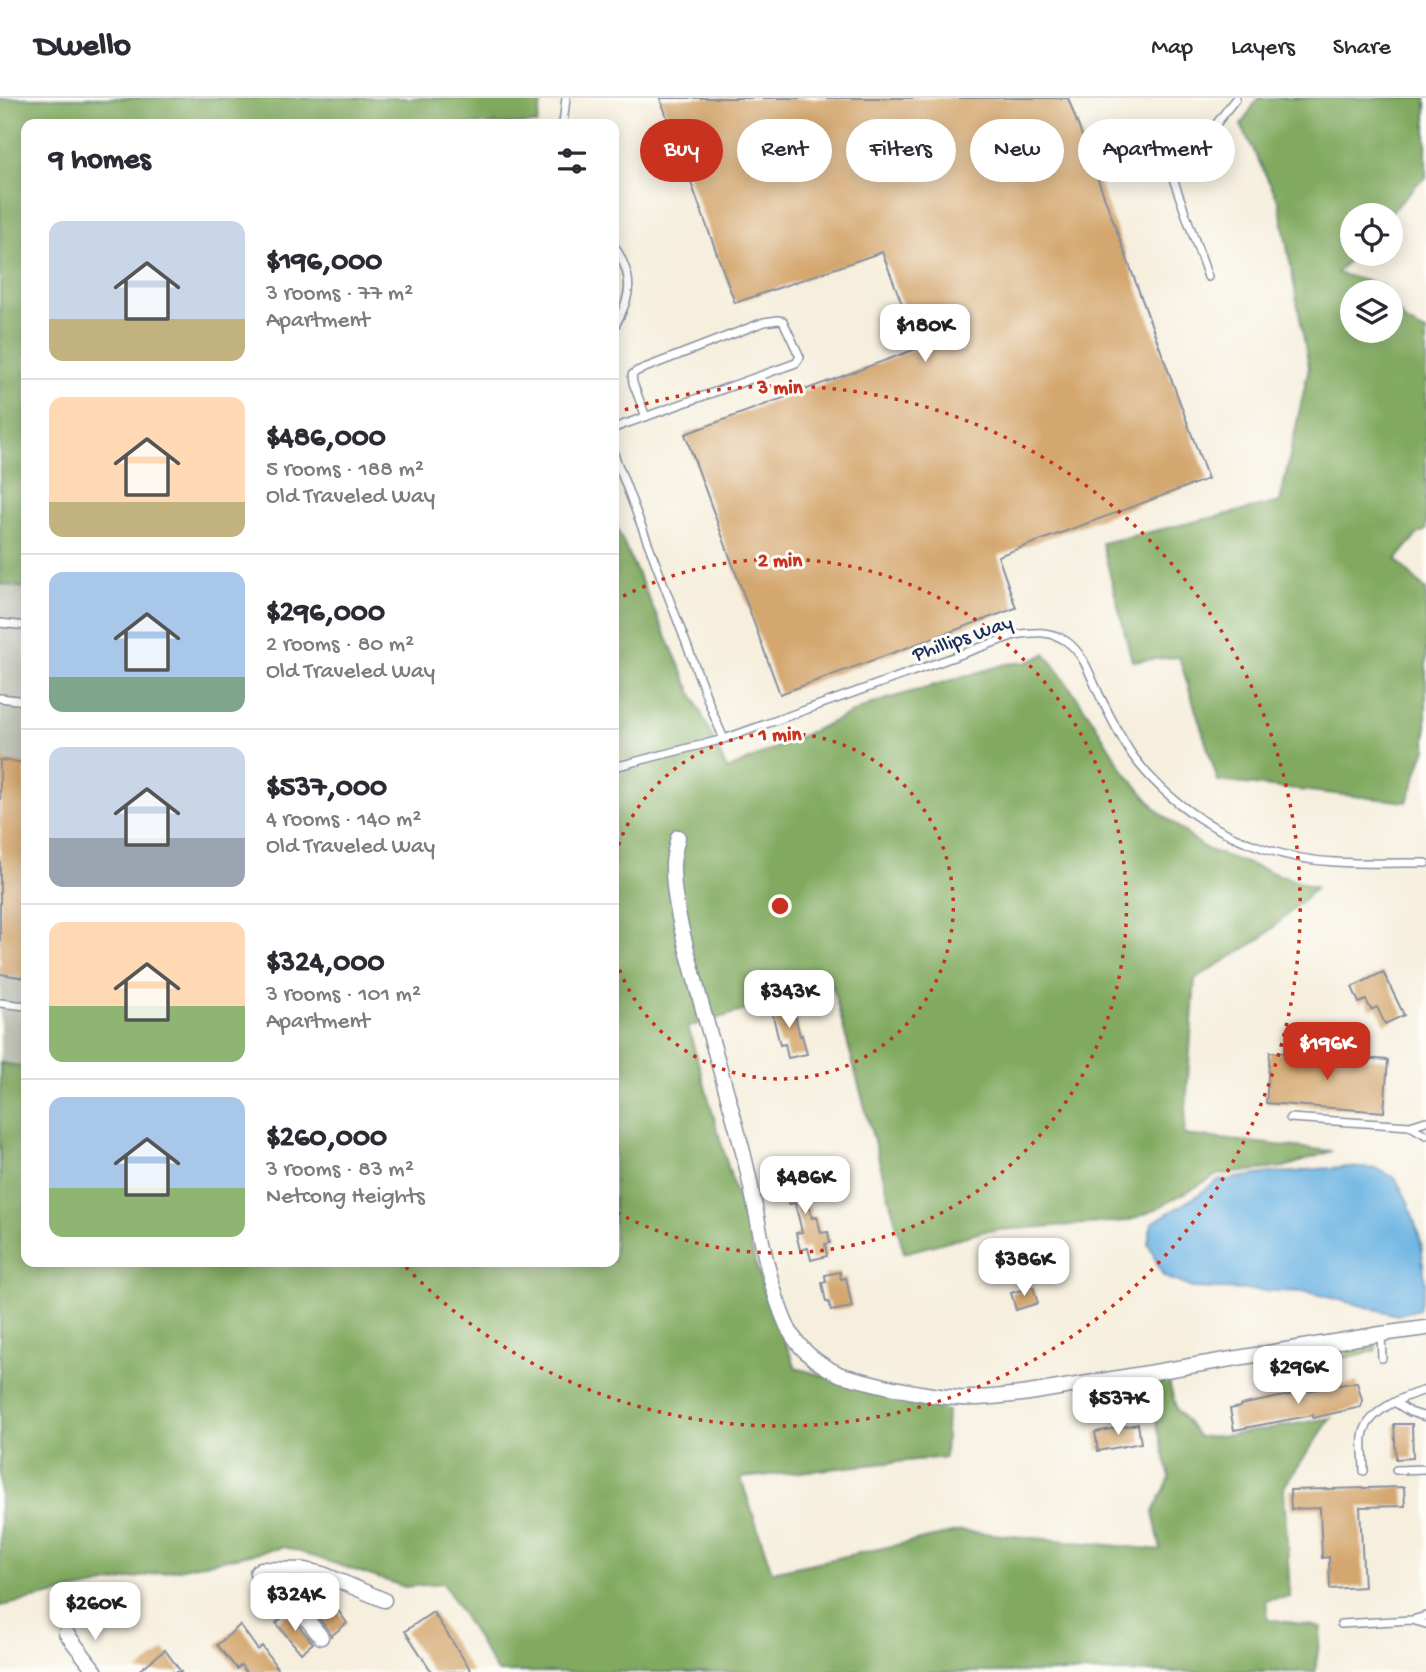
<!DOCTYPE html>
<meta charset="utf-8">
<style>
body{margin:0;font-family:"Gochi Hand",sans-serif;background:#f2f2f3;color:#2b2b33;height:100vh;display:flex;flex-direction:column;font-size:26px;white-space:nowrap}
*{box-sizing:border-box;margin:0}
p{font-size:23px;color:#7c7c81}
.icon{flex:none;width:38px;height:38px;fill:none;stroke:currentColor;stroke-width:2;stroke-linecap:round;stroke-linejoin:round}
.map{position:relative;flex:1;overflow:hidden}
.details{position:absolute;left:21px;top:21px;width:598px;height:1148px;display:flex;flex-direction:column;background:#fff;border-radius:14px;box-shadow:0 4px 18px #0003}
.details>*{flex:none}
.guide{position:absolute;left:640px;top:21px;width:665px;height:63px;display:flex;gap:14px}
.buttons{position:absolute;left:1340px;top:105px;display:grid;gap:14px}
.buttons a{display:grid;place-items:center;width:63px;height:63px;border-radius:50%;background:#fff;box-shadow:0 4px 18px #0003;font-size:35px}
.price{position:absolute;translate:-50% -60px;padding:0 16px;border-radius:14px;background:#fff;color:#222;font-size:23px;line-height:46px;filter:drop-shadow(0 2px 4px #0008)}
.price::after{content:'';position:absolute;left:50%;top:42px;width:21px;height:16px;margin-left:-10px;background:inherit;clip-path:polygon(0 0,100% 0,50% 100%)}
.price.on{background:#c8321e;color:#fff}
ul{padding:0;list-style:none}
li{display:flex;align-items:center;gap:21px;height:175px;padding:0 28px}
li+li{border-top:2px solid #e1e1e2}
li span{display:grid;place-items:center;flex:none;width:196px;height:140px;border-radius:14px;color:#555}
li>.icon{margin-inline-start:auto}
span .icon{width:84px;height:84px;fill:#fffc;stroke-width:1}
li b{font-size:30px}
h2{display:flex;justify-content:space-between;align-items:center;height:84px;padding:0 28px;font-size:30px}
.pill{padding:0 24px;border-radius:32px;background:#fff;box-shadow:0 4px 18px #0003;font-size:24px;line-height:63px}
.pill.on{background:#c8321e;color:#fff}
header{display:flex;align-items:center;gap:42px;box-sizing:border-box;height:98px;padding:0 35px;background:#fff;border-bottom:2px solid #e1e1e2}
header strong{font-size:33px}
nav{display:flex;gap:38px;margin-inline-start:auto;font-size:24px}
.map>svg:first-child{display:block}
.industrial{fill:#c2c6b9}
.green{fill:#a2c46d;stroke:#5e7a66;stroke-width:2}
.forest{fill:#81aa60;stroke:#4e6c5f;stroke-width:2}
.water{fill:#6bb3e2;stroke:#4371a0;stroke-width:2}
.building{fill:#d4a76f}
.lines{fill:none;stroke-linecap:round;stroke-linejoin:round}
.lane-casing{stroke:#888f9e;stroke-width:10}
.street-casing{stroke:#888f9e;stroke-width:17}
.lane{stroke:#fff;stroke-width:7}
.street{stroke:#fff;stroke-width:14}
.ring{fill:none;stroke:#c8321e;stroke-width:3.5;stroke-dasharray:3.5 7}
.labels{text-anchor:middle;stroke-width:6;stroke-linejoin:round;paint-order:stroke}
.street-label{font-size:21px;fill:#1b2f5e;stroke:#fdfcf7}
.centre{fill:#c8321e;stroke:#fdfcf7;stroke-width:3.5}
.ring-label{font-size:21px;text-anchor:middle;font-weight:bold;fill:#c8321e;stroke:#fdfcf7;stroke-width:6;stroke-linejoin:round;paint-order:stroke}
</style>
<header>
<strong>Dwello</strong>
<nav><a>Map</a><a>Layers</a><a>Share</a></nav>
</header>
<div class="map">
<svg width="1426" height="1574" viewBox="0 0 1426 1574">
<rect width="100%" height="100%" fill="#fdfcf7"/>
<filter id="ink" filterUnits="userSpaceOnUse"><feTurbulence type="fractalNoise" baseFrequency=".0143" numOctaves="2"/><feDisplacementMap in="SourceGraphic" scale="14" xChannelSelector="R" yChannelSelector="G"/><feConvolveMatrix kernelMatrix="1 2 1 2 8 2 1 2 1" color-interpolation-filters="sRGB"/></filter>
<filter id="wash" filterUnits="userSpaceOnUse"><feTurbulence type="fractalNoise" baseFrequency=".00686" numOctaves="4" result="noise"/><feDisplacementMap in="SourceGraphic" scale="28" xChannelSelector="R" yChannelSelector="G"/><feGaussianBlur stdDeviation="1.57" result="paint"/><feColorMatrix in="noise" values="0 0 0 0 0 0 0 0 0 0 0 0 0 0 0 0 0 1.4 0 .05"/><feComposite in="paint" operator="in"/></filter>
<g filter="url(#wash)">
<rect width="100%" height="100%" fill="#f6efde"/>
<path class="industrial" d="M 0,486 L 26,490 L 26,969 L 0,965 Z"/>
<path class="green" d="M 1372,1246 L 1376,1248 L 1376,1251 L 1374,1253 L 1305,1268 L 1289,1265 L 1288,1263 L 1290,1260 Z"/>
<path class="forest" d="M 0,0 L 542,0 L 537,26 L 26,26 L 26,490 L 0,486 Z
M 1258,0 L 1426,0 L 1426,80 L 1418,85 L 1389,117 L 1353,117 L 1353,156 L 1354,156 L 1337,175 L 1381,187 L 1386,194 L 1353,194 L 1353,233 L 1391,233 L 1391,202 L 1406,224 L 1426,234 L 1426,432 L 1417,437 L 1396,462 L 1426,492 L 1426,650 L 1407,704 L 1218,683 L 1179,559 L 1132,563 L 1102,445 L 1280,404 L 1309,269 L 1279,104 L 1241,27 Z
M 614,424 L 727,672 L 874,605 L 1006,566 L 1028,564 L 1046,556 L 1092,621 L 1123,672 L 1159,714 L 1206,751 L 1316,790 L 1262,840 L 1195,881 L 1184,1037 L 1332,1053 L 1285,1069 L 1217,1077 L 1152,1113 L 1128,1123 L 985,1133 L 904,1155 L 832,887 L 688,929 L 766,1201 L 796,1270 L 947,1313 L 945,1359 L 741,1380 L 772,1474 L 961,1433 L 1161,1452 L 1153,1414 L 1170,1380 L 1148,1291 L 1168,1282 L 1177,1312 L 1199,1339 L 1230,1337 L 1331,1320 L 1284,1389 L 1290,1499 L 1266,1502 L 1268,1521 L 1321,1529 L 1315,1574 L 497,1574 L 443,1485 L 405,1489 L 285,1449 L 0,1508 L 0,965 L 26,969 L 26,1164 L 614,1164 Z"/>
<path class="water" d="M 1344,1069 L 1378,1071 L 1396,1081 L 1408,1104 L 1421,1144 L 1425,1186 L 1419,1211 L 1397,1217 L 1340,1202 L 1306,1194 L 1192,1190 L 1163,1178 L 1148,1145 L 1152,1125 L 1195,1099 L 1217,1083 L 1271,1075 L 1297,1074 L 1306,1072 Z"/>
<g id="blocks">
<path class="building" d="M 660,0 L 1068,0 L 1208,381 L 998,458 L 1016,510 L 780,596 L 685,336 L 919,250 L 882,154 L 735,205 Z
M 0,662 L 26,665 L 26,880 L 0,876 Z
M 1383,874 L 1404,917 L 1385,926 L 1377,909 L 1371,912 L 1366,902 L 1359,905 L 1352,889 Z
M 792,905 L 800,938 L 802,937 L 807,956 L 788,960 L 785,946 L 780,947 L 771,910 Z
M 1270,954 L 1388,962 L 1384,1014 L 1266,1005 Z
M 799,1069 L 812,1120 L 817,1119 L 821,1135 L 828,1134 L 830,1145 L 825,1146 L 827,1158 L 811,1162 L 808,1150 L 800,1152 L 796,1135 L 802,1134 L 795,1105 L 789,1106 L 781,1073 Z
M 840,1174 L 841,1181 L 846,1180 L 852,1209 L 831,1213 L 829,1204 L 826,1204 L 822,1185 L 826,1184 L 825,1177 Z
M 1033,1189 L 1038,1205 L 1016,1212 L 1011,1195 Z
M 1357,1284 L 1362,1302 L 1361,1309 L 1313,1320 L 1313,1317 L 1234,1332 L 1230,1311 L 1240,1309 L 1240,1307 L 1290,1297 L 1290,1296 Z
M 1138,1326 L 1141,1345 L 1098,1353 L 1095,1334 Z
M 1394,1326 L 1412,1326 L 1413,1360 L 1396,1361 Z
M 1404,1389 L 1405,1408 L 1360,1409 L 1364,1489 L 1330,1491 L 1329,1459 L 1322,1460 L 1320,1410 L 1291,1411 L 1290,1392 Z
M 318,1492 L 323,1500 L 327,1497 L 347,1525 L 331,1538 L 329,1533 L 304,1503 Z
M 433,1514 L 472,1574 L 432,1574 L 405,1533 Z
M 288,1515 L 313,1545 L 301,1555 L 276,1525 Z
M 240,1527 L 258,1552 L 262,1548 L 280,1574 L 246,1574 L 241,1567 L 237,1571 L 217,1547 Z
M 165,1552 L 181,1574 L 137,1574 Z"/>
</g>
</g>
<g filter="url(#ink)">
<use href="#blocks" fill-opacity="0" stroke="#888f9e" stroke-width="2"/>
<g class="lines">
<g class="lane-casing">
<path id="lane" d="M 563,26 L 566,0
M 1174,30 L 1184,60
M 614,147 C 635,182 632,195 614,230
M 1208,179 L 1170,72 L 1207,38 L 1236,0
M 614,330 L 796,265 L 800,259 L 783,223 L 778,222 L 764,224 L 637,273 L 632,277 L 633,285 L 646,319
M 614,356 L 714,618 L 724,641 L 1015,537 C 1033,534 1050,532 1066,543 C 1086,557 1091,582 1102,602 C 1111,620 1121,641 1133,658 C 1150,681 1175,704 1199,720 C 1239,745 1288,762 1335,764 C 1365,766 1396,765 1426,765
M 0,525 L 26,528
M 0,600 L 26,603
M 614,669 L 724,641
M 0,905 L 26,908
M 1290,1020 L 1410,1028
M 1426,1023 L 1410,1028 L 1426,1037
M 1381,1237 L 1382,1260
M 1277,1254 L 1282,1279
M 1396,1305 L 1410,1314 L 1426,1319
M 1396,1372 L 1426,1371
M 1364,1373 C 1364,1362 1362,1350 1363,1339 C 1366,1313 1404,1298 1426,1292
M 1426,1518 L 1412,1522 L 1426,1526
M 1341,1526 L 1412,1522"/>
</g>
<g class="street-casing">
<path id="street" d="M 678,739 C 676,747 674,756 673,765 C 672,807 687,849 697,890 C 712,946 730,1002 744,1058 C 758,1114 764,1176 787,1228 C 798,1251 819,1267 841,1277 C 880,1287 919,1297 959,1300 C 982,1301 1006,1298 1029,1295 L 1381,1236 L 1426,1230
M 66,1535 L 96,1574
M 321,1539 C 313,1529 304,1517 295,1508 C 282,1497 262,1493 257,1475 L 261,1471 L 305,1472 L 323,1476 L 384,1502"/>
</g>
<use href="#lane" class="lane"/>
<use href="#street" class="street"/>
</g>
</g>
<g class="ring">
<path d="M615 757A173 173 0 1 1 615 859"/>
<path d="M614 503A347 347 0 1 1 614 1113"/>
<path d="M615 315A520 520 0 1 1 403 1166"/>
</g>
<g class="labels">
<g class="street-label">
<text transform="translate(962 539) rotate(-19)" y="7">Phillips Way</text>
</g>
</g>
<circle cx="780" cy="808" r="10" class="centre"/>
<g class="ring-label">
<text x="780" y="295">3 min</text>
<text x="780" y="468">2 min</text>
<text x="780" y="642">1 min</text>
</g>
</svg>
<div class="buttons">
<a><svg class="icon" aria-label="locate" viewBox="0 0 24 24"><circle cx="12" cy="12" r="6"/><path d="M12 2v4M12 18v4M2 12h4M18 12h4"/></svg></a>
<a><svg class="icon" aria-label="layers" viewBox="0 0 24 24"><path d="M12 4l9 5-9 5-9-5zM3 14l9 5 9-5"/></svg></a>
</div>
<b class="price" style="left:925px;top:266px">$180K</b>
<b class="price" style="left:789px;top:932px">$343K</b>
<b class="price on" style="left:1327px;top:984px">$196K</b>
<b class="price" style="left:805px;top:1118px">$486K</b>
<b class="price" style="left:1024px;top:1200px">$386K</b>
<b class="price" style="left:1298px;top:1308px">$296K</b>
<b class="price" style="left:1118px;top:1339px">$537K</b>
<b class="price" style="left:295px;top:1535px">$324K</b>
<b class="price" style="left:95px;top:1544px">$260K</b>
<div class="guide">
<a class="pill on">Buy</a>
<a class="pill">Rent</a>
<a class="pill">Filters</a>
<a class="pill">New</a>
<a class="pill">Apartment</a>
</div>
<section class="details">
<h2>9 homes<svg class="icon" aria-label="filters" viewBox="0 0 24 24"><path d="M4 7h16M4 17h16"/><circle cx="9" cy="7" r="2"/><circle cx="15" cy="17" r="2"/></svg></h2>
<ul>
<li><span style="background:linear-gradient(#c9d6e8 70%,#c2b280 0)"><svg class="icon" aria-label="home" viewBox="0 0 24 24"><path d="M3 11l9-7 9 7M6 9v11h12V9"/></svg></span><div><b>$196,000</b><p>3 rooms · 77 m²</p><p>Apartment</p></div></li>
<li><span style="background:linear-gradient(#ffd9b3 75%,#c2b280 0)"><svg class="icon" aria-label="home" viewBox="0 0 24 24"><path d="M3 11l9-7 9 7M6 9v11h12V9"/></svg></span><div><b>$486,000</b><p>5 rooms · 188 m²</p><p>Old Traveled Way</p></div></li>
<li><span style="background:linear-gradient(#a9c7e8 75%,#7fa58c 0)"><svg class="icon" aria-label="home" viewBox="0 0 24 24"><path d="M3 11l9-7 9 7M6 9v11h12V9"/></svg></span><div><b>$296,000</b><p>2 rooms · 80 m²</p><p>Old Traveled Way</p></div></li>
<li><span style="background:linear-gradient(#c9d6e8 65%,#9aa5b1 0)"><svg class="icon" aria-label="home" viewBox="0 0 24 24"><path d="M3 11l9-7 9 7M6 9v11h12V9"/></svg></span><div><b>$537,000</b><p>4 rooms · 140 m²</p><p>Old Traveled Way</p></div></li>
<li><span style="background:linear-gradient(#ffd9b3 60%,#8fb573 0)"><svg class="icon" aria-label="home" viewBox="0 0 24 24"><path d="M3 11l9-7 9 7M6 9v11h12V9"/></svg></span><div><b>$324,000</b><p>3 rooms · 101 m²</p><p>Apartment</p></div></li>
<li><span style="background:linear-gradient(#a9c7e8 65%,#8fb573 0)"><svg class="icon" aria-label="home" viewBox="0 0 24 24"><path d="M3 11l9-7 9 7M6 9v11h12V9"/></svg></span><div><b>$260,000</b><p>3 rooms · 83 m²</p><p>Netcong Heights</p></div></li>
</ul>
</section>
</div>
